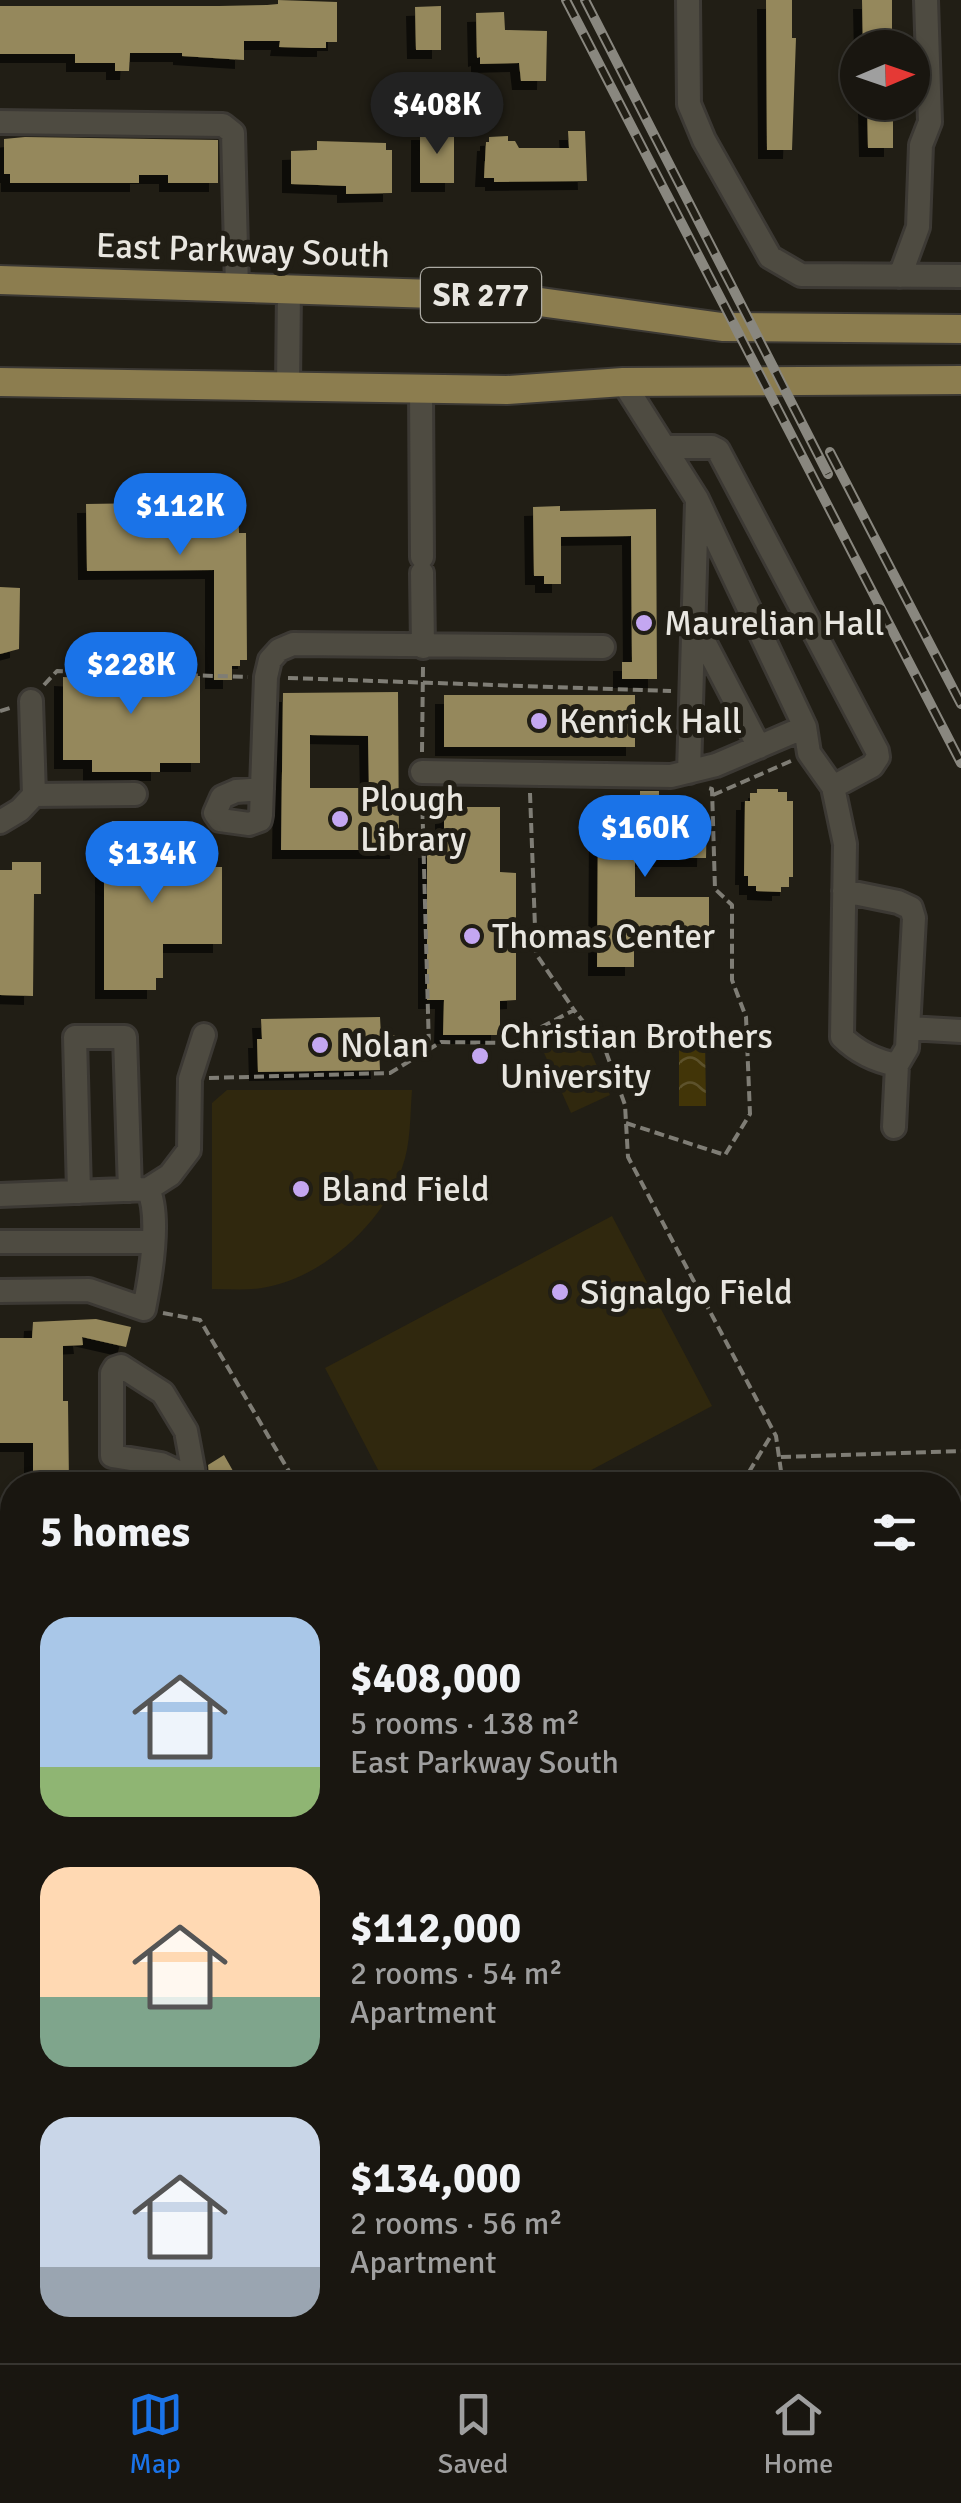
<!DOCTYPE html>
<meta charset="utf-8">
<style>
body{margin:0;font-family:Signika,sans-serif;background:#26231e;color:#f1f3f6;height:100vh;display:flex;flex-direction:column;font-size:38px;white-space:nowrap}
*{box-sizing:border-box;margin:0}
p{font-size:32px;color:#9f9f9f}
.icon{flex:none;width:55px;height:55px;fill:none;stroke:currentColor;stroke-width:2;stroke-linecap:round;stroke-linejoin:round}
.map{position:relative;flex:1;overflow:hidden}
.side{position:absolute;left:0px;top:1472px;width:962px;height:892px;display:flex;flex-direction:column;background:#191610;border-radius:40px 40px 0 0;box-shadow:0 2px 8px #0004,0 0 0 2px #373530}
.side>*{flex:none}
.needle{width:65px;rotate:88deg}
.controls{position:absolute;left:840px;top:30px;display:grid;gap:20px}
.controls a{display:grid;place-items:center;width:90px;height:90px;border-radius:50%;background:#191610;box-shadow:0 2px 8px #0004,0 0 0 2px #373530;font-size:50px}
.price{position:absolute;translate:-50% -85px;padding:0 22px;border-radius:35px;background:#1a73e8;color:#fff;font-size:32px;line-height:65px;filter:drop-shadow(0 2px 5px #0008)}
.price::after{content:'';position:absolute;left:50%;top:60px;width:30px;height:22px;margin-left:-15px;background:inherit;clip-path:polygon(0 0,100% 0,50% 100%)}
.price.current{background:#222;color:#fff}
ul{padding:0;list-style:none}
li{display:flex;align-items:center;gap:30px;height:250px;padding:0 40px}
li span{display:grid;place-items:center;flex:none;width:280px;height:200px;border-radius:30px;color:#555}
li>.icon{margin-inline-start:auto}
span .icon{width:120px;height:120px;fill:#fffc;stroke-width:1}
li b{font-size:42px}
h2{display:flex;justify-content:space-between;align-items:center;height:120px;padding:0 40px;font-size:42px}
.tab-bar{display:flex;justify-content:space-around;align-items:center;height:140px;border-top:2px solid #373530;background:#191610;font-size:28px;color:#9f9f9f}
.tab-bar a{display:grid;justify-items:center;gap:5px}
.tab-bar .current{color:#1a73e8}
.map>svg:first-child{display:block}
.grass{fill:#30280e}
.park{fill:url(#park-tufts)}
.water{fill:url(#water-waves)}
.building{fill:#95885c;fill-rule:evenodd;filter:url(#shadow)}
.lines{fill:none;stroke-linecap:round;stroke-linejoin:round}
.minor-casing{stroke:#3c3934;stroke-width:28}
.major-casing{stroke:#3c3934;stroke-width:32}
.path{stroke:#7f7d75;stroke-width:4;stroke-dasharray:10 5;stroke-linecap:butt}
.minor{stroke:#4e4b41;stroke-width:22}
.major{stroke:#8c7d4f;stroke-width:28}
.rail-casing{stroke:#89877f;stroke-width:10}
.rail{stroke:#211e15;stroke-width:6;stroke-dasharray:19;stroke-linecap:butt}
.poi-dot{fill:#c4a7f1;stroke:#211e15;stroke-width:4}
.labels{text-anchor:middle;stroke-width:10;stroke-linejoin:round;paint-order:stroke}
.shield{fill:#211e15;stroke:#acaaa3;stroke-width:2.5}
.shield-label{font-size:32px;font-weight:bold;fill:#e8e6e0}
.street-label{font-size:35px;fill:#e8e6e0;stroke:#211e15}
.poi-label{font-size:35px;fill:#e8e6e0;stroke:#211e15;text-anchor:start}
</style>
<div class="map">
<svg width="961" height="2363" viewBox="0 0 961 2363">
<defs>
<pattern id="park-tufts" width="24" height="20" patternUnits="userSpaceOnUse" patternTransform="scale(2.5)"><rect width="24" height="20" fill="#30280e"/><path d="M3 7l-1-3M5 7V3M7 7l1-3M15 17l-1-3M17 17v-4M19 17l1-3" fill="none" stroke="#443d25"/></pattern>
<pattern id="water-waves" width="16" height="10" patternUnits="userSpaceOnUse" patternTransform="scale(2.5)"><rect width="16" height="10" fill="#423508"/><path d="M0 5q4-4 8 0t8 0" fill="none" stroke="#5d522c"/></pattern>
<filter id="shadow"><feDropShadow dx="-9" dy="9" stdDeviation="0" flood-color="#0009"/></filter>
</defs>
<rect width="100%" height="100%" fill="#211e15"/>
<path class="grass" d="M 579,1026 L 610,1095 L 571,1113 L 540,1044 Z
M 227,1090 L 412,1090 C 410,1115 411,1144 402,1168 C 383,1223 324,1276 267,1287 C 249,1291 230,1289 212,1289 L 212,1103 Z
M 612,1216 L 712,1406 L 563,1485 L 386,1485 L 325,1368 Z"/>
<path class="park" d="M 448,2352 L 749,2353 L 748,2363 L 419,2363 Z"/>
<path class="water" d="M 679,1039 L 705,1039 L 706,1106 L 679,1106 Z"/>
<path class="building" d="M 278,0 L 337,2 L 337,42 L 326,42 L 326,48 L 311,48 L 279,47 L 280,41 L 244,41 L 244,60 L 182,56 L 182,53 L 130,53 L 129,71 L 115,71 L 115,63 L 75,63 L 75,54 L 0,54 L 0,6 L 219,6 L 267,5 L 278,4 Z
M 766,0 L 792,0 L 792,38 L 796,38 L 792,150 L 767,150 Z
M 862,0 L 892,0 L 892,48 L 863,48 Z
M 441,6 L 441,50 L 416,50 L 415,7 Z
M 504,12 L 505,30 L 547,31 L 546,81 L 521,81 L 519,63 L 480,64 L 480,57 L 477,58 L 476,13 Z
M 867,102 L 893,102 L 893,148 L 868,148 Z
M 420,131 L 454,131 L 454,183 L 420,183 Z
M 568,131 L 585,131 L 587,181 L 494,182 L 494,178 L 484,178 L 486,142 L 489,142 L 489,137 L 508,136 L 508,141 L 515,141 L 519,148 L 569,148 Z
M 25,137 L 218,140 L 218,183 L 168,183 L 168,175 L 139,175 L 139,183 L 10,183 L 10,174 L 4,174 L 4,139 Z
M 317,141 L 386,143 L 386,150 L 392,150 L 392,193 L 346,194 L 346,186 L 291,184 L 291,151 L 317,150 Z
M 214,502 L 214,510 L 238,510 L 239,533 L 246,533 L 247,660 L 240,660 L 240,666 L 232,666 L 232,680 L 214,680 L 214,570 L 87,571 L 86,504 Z
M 560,506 L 560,511 L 656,509 L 657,679 L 622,679 L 622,662 L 632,662 L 631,536 L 561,537 L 561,584 L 544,584 L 544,576 L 534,576 L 533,507 Z
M 0,587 L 20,588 L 19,649 L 0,654 Z
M 84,661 L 167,662 L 167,676 L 200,676 L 200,763 L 160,763 L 160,772 L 92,772 L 92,760 L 63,760 L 63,677 L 83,678 Z
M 398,692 L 399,850 L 281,850 L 283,693 ZM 310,735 L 368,736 L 369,788 L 310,788 Z
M 444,695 L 635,695 L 635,747 L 444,747 Z
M 757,789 L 778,789 L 778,792 L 787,792 L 787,801 L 793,801 L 793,877 L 789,877 L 789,887 L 781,887 L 781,892 L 756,891 L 756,886 L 748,886 L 748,876 L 744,876 L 745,801 L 750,801 L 750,793 L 757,793 Z
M 640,791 L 659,791 L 659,814 L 707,814 L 706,858 L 635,858 L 635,897 L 709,897 L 709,936 L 634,936 L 634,967 L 597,967 L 598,820 L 625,820 L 625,808 L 640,808 Z
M 444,807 L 500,807 L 500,872 L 516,873 L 516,1000 L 500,1001 L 500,1035 L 443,1035 L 444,1000 L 427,1000 L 427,849 L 444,849 Z
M 112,821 L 155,821 L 155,834 L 163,834 L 163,867 L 222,867 L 222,944 L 163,944 L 163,978 L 156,978 L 156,990 L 104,990 L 104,832 L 112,832 Z
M 12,862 L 41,862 L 41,894 L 34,894 L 33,996 L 0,995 L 0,870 L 12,870 Z
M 380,1017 L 381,1036 L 396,1035 L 396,1050 L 379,1050 L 380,1070 L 258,1072 L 257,1039 L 262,1039 L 261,1019 Z
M 96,1319 L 131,1327 L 126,1347 L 82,1337 L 83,1345 L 63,1346 L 63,1401 L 68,1401 L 69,1485 L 33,1485 L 33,1443 L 0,1443 L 0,1338 L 32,1338 L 33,1322 Z
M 224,1455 L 241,1485 L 216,1485 L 209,1474 L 208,1465 Z"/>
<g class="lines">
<g class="minor-casing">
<path id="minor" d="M 688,0 L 689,104 L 704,140 L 770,257 L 801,275 L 961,276
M 0,122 L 223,125 L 233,133 L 237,287
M 900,276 L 918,227 L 921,145 L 930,122 L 926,0
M 623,382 L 697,499 L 805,727 L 809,753 L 833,787 L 845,844 L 842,1037 C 857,1052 876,1061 897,1065 L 894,1127
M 288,387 L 289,289
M 421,389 L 422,557
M 664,447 L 712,447 L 718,450 L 877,751 L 878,757 L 872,766 L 833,787
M 422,573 L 423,647
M 696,626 L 759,747
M 422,772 L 671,776 L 716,765 L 805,727
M 689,772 L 697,502
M 262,789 L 236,791 L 222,797 L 215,813 L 220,820 L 249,824 L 260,820 L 261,815 L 266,677 L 270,660 L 279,650 L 293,644 L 603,647
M 34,795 L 135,794
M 0,822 L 20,810 L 34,795 L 31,701
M 844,891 L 898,902 L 911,908 L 914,918 L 907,1048 L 897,1065
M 909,1028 L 961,1031
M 79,1192 L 75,1037 L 125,1037 L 130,1190
M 0,1195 L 148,1189 L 170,1175 L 189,1150 L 190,1079 L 204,1035
M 0,1242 L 151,1242
M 0,1291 L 89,1290 L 144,1309 C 150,1279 161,1216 148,1189
M 195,1480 L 161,1464 L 112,1456 L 112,1373 L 115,1368 L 121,1366 L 163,1393 L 186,1431 L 196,1485
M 0,1613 L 12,1613
M 950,1667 L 961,1667
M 0,1796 L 12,1796
M 950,1962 L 961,1962
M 0,2101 L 12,2101
M 950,2103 L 961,2102
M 950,2276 L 950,2363
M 556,2352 L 558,2363
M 767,2352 L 767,2359 L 937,2363
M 672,2363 L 767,2359 L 767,2363"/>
</g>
<g class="major-casing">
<path id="major" d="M 0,280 L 497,296 L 722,327 L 961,329
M 0,382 L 507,390 L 623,382 L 961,380
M 950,2155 L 961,2154
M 310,2363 L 342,2352"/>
</g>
<path class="path" d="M 288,678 L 671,691
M 44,685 L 57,671 L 248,677
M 0,711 L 13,707
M 422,752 L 423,667
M 530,793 L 536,954 L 574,1010
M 422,794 L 429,1049
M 713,795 L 791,761
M 209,1078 L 390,1073 L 441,1042 L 511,1043 L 574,1010 L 605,1049 L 625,1105 L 628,1157 L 776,1436 L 783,1485
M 626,1123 L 725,1155 L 750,1114 L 746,1017 L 732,980 L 732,905 L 715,889 L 712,789 L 708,788
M 163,1313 L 200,1320 L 297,1485
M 781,1457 L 961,1451
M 741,1485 L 772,1434"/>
<use href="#minor" class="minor"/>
<use href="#major" class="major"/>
<g class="rail-casing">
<path id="rail" d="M 566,0 L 961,763
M 585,0 L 828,474
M 830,452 L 961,704"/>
</g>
<use href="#rail" class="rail"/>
</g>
<g class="poi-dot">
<circle cx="644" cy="623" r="10"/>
<circle cx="539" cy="721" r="10"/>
<circle cx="340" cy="819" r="10"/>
<circle cx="472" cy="936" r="10"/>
<circle cx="320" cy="1045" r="10"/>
<circle cx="480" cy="1056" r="10"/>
<circle cx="301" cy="1189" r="10"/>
<circle cx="560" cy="1292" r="10"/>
</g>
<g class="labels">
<rect class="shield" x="421" y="268" width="120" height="54" rx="8"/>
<g class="shield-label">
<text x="481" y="306">SR 277</text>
</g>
<g class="street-label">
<text transform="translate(243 250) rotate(2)" y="12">East Parkway South</text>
</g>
<g class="poi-label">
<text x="664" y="635">Maurelian Hall</text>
<text x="559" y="733">Kenrick Hall</text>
<text x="360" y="811">Plough<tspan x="360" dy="40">Library</tspan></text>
<text x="492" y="948">Thomas Center</text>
<text x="500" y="1048">Christian Brothers<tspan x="500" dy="40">University</tspan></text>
<text x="340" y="1057">Nolan</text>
<text x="321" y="1201">Bland Field</text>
<text x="580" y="1304">Signalgo Field</text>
</g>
</g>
</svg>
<div class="controls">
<a><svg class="needle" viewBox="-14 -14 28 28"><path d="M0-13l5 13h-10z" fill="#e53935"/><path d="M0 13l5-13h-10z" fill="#9f9f9f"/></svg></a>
</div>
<b class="price current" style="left:437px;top:157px">$408K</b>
<b class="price" style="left:180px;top:558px">$112K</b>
<b class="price" style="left:131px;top:717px">$228K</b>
<b class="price" style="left:645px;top:880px">$160K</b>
<b class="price" style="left:152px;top:906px">$134K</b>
<section class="side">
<h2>5 homes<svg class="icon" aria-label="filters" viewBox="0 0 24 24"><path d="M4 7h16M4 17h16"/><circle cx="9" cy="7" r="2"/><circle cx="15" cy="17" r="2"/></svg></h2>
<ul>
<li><span style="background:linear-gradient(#a9c7e8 75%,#8fb573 0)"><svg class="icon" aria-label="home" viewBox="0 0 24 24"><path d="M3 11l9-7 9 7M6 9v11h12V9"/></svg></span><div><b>$408,000</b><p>5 rooms · 138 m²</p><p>East Parkway South</p></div></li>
<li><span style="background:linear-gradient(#ffd9b3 65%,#7fa58c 0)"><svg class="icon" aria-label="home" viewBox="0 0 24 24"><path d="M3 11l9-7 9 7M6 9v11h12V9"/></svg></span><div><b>$112,000</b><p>2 rooms · 54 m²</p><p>Apartment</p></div></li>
<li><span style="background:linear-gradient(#c9d6e8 75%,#9aa5b1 0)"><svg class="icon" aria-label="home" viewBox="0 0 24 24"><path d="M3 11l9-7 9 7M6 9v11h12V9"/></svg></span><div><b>$134,000</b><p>2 rooms · 56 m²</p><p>Apartment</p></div></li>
</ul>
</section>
</div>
<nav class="tab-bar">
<a class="current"><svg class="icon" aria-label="map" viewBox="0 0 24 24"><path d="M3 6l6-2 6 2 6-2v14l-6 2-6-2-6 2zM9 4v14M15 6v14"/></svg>Map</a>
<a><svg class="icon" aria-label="saved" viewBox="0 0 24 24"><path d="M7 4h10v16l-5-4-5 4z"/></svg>Saved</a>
<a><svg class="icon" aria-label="home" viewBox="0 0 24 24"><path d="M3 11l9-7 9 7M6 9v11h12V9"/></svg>Home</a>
</nav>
